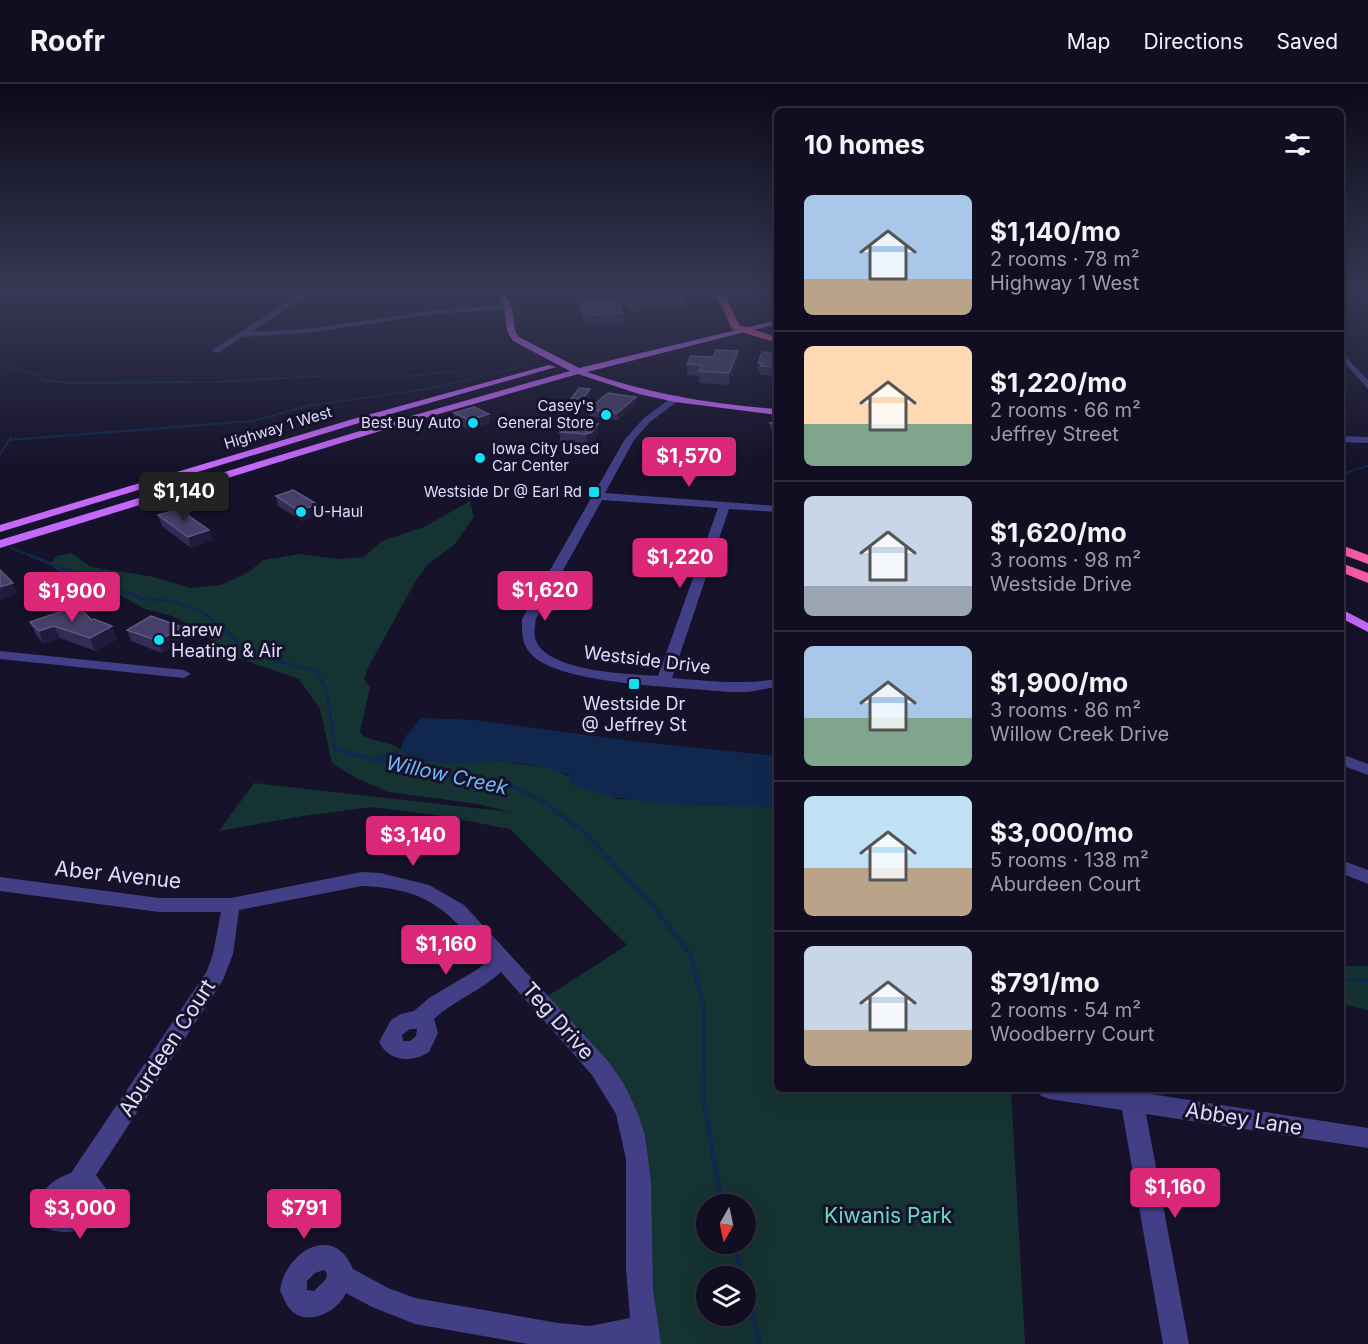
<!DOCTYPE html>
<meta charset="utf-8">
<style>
body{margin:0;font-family:Inter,sans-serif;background:#1e1c2d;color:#f1f3f6;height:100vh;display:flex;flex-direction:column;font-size:22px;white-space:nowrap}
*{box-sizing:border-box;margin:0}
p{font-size:20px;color:#9c9ca5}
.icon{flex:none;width:33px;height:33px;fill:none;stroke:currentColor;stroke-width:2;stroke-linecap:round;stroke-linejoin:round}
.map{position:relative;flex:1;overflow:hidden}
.details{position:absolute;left:774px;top:24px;width:570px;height:984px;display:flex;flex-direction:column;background:#100e20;border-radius:9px;box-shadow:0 6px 24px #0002,0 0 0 2px #302e3e}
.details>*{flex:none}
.needle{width:39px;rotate:189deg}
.fabs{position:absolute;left:696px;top:1110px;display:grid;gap:12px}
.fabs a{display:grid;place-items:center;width:60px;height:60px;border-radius:50%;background:#100e20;box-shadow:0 6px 24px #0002,0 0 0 2px #302e3e;font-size:30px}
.price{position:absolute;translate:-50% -51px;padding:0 14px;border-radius:6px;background:#db2777;color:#fff;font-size:20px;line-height:39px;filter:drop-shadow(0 2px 3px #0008)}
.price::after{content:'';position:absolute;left:50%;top:36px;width:18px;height:14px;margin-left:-9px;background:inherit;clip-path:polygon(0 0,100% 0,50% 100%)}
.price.on{background:#222;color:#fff}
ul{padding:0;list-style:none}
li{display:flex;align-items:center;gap:18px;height:150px;padding:0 30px}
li+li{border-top:2px solid #302e3e}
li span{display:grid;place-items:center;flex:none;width:168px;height:120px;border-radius:9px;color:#555}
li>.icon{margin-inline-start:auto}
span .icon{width:72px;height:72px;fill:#fffc;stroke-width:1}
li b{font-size:26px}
h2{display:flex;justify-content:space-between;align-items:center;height:72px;padding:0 30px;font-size:26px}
header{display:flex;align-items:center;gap:36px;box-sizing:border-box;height:84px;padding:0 30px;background:#100e20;border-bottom:2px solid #302e3e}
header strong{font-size:28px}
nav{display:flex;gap:33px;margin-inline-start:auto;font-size:21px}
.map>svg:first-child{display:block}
.green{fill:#153332;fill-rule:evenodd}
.water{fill:#11284e}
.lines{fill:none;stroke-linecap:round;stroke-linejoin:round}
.stream-far4{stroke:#11284e;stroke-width:1.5}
.stream-far3{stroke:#11284e;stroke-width:2}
.stream-far2{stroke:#11284e;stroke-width:3}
.stream-far1{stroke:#11284e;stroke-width:4}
.stream{stroke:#11284e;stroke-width:4.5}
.minor{fill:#423f86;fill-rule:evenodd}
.major{fill:#c368f9;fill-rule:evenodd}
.highway{fill:#f85ca7;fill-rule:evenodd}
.wall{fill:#342c57}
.shaded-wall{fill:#201a3d}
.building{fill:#463f69;stroke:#5e5880;stroke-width:1.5}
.poi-dot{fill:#10def5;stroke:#16122a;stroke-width:2}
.labels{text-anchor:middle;stroke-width:6;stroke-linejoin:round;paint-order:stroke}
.far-poi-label{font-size:15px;fill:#e0dcfe;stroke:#16122a;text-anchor:end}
.far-street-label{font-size:15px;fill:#e0dcfe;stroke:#16122a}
.poi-label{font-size:18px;fill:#e0dcfe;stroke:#16122a;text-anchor:start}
.street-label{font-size:18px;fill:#e0dcfe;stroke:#16122a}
.water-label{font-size:20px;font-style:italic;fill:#6eb9f9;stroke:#16122a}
.near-street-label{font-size:21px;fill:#e0dcfe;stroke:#16122a}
.near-park-label{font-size:21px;fill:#69dcc0;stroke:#16122a}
</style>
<header>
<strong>Roofr</strong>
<nav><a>Map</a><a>Directions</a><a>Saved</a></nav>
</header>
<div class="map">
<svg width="1368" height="1260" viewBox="0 0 1368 1260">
<rect width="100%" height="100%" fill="#16122a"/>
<path class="green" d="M 470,417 L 474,433 L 454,461 L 428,480 L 415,498 L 369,582 L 364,595 L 370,604 L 360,647 L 364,653 L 393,661 L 410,671 L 425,676 L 450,679 L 504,678 L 551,684 L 617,715 L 777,723 L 777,1005 L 1011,1005 L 1025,1260 L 648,1260 L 628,1033 L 540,917 L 627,861 L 510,745 L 441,732 L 372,723 L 303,732 L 219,747 L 254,699 L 510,728 L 478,720 L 388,708 L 356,694 L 332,679 L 320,625 L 299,595 L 229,571 L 198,545 L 172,532 L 145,525 L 114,508 L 61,490 L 53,483 L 52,478 L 56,472 L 71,469 L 91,483 L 149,492 L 191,504 L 221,501 L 249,488 L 263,476 L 300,470 L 339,475 L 364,473 L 382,457 L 424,443 ZM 706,1120 L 746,1120 L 746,1160 L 706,1160 ZM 706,1192 L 746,1192 L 746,1232 L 706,1232 Z
M 1341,882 L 1368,882 L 1368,926 L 1341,920 Z"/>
<path class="water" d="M 421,634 L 474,636 L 632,657 L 777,672 L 777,723 C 718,722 623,724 570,700 L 569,691 C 549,683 527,679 505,678 C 472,676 428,689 401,664 L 405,653 Z"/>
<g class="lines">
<path class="stream-far4" d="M 0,281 L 38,291 L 48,301
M 45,296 L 69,299 L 215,298 L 321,292 L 412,292 L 454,287
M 306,322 L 433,304 L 525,282"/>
<path class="stream-far3" d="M 9,356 L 253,337 L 311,321
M 0,371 L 11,353
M 1341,390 L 1368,382
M 11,464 L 35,473"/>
<path class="stream-far2" d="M 31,472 L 144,515 L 174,517 L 204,529 L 227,547 L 247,569 L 316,587 L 327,607 L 335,665 L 354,670
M 390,670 L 405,666"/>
<path class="stream-far1" d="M 349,669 L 434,691 L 504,699 L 541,716 L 584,748 L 657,827 L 690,870 L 705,927
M 373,675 L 396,669
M 1341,895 L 1368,897"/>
<path class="stream" d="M 704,925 L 703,1014 L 722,1120
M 733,1160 L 743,1192
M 746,1199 L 760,1260"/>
<path class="minor" d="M 307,205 L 316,205 L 251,248 L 307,245 L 436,226 L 508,221 L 512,223 L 508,225 L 436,230 L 307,249 L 242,253 L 218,269 L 211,267 Z
M 1341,268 L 1368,296 L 1368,305 L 1341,275 Z
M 675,311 L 683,313 L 650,338 L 634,356 L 605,409 L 777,422 L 777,428 L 729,425 L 672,594 C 710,597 739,601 777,595 L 777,603 L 748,608 L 728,608 C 684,603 558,601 531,570 C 521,559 522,548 522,535 L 625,355 L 644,334 ZM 602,416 L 718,424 L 658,592 C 630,590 544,588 535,554 C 534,548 535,540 536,535 Z
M 1341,352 L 1368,353 L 1368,359 L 1341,358 Z
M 0,567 L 184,586 L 191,590 L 184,594 L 0,575 Z
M 1341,670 L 1368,680 L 1368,691 L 1341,681 Z
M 1341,776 L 1368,786 L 1368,800 L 1341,789 Z
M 362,788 L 380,789 L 429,801 L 464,821 L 608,977 L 624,1000 L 638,1030 L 645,1052 L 651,1098 L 653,1206 L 661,1260 L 528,1260 L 415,1240 L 372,1223 L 346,1209 C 337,1229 305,1244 289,1224 C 285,1219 283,1212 280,1206 C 286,1166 335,1139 353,1185 L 388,1204 L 415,1214 L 558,1239 L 590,1242 L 630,1234 L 626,1184 L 626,1075 L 616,1030 L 592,991 L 501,888 C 481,907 454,916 434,935 L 438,949 L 429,968 C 412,979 389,978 379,958 L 391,936 L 401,930 L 414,927 L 429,914 L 478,885 L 490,875 C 447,827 431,805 362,802 L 239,826 L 233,870 L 223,896 L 96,1091 L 107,1106 C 102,1142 75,1157 42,1143 L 35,1127 C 41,1106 51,1096 71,1089 L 207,887 L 213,870 L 221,828 L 159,828 L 0,807 L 0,793 L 159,814 L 231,814 ZM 410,945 L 417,945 L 416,952 L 410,957 L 403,957 L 402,951 ZM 79,1108 L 82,1110 C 79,1121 70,1126 59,1126 L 67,1116 ZM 324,1186 L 327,1189 L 326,1195 L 314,1207 L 307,1206 L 307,1197 L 315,1189 Z
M 1038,1005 L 1132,1007 L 1368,1044 L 1368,1064 L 1146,1030 L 1189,1260 L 1163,1260 L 1122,1026 L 1049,1015 L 1041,1012 Z"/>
<path class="major" d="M 495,205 L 502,205 L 512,223 L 515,247 L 519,253 L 579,284 L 777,236 L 777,240 L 587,288 C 649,310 712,320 777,325 L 777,331 L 675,318 L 639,310 L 578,290 L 390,344 L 0,464 L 0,456 L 383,340 L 570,287 L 513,257 L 507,247 L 504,223 Z
M 549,281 L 556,283 L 359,339 L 0,448 L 0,441 L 353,335 Z
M 1341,525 L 1368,539 L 1368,548 L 1341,534 Z"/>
<path class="highway" d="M 714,205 L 722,205 L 739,241 L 777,253 L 777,259 L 732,245 Z
M 1341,461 L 1368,471 L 1368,480 L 1341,470 Z
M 1341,479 L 1368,489 L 1368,499 L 1341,488 Z"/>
</g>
<path class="wall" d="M 612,205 L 675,205 L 684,214 L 684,224 L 631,227 Z
M 579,218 L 623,229 L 623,240 L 590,241 L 589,239 L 584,239 L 580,228 Z
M 738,267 L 737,279 L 729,301 L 699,299 L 699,292 L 687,291 L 687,280 Z
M 777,269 L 777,292 L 760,291 L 760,288 L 758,288 L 758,279 Z
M 590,311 L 582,322 L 571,321 L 571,315 Z
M 636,313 L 636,319 L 618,336 L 590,332 L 589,325 Z
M 454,329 L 489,330 L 490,339 L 470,346 L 455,339 Z
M 777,337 L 777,349 L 770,345 L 770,339 Z
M 598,340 L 598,350 L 593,358 L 587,360 L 560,358 L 560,348 Z
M 276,412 L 317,420 L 319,431 L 302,437 L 278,422 Z
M 158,431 L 213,456 L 191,464 L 162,442 Z
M 92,536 L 117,555 L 95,567 L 60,554 L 44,560 L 36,551 L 30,538 Z
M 182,543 L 186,555 L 162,569 L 131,557 L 127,546 Z"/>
<path class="shaded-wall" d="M 738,267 L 737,279 L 729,301 L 729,289 Z
M 590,305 L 590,311 L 582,322 L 582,316 Z
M 636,313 L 636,319 L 618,336 L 617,329 Z
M 489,330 L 490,339 L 470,346 L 469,336 Z
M 598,340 L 598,350 L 593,358 L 587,360 L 586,350 Z
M 317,420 L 319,431 L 302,437 L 299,427 Z
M 209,446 L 213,456 L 191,464 L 188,453 Z
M 13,499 L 18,510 L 0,516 L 0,503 Z
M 54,542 L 60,554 L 44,560 L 39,547 Z
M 112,542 L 117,555 L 95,567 L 90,554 Z
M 182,543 L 186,555 L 162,569 L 158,557 Z"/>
<path class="building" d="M 620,205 L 675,205 L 684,214 L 631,217 Z
M 617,216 L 623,229 L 589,231 L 588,228 L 583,229 L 579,218 Z
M 716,266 L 738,267 L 729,289 L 699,287 L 702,281 L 687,280 L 691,272 L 713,273 Z
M 762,268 L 777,269 L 777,283 L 761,282 L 762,279 L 758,279 Z
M 579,304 L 590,305 L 582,316 L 571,315 Z
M 608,309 L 636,313 L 617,329 L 589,325 Z
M 474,323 L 489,330 L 469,336 L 454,329 Z
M 777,337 L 777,342 L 770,339 Z
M 571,338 L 598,340 L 592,348 L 586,350 L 560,348 Z
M 293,406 L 317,420 L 299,427 L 276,412 Z
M 179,425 L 209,446 L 188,453 L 158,431 Z
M 0,486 L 13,499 L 0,503 Z
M 77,522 L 92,536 L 94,535 L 112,542 L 90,554 L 54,542 L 39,547 L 30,538 Z
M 151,532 L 182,543 L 158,557 L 127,546 Z"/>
<linearGradient id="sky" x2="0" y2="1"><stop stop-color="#0c0a17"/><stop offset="0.54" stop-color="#363955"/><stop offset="1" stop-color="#363955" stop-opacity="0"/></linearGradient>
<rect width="1368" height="382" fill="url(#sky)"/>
<g class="poi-dot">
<circle cx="606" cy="331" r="6"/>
<circle cx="473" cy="339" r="6"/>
<circle cx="480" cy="374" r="6"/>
<rect x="588" y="402" width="12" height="12" rx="3"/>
<circle cx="301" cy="428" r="6"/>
<circle cx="159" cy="556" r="6"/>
<rect x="628" y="594" width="12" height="12" rx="3"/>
</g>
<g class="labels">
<g class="far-poi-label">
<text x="594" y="327">Casey's<tspan x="594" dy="17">General Store</tspan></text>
<text x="461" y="344">Best Buy Auto</text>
<text x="492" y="370" text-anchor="start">Iowa City Used<tspan x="492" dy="17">Car Center</tspan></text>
<text x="582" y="413">Westside Dr @ Earl Rd</text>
<text x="313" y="433" text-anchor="start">U-Haul</text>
</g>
<g class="far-street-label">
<text transform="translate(278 344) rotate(-17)" y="5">Highway 1 West</text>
</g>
<g class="poi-label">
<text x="171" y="552">Larew<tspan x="171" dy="21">Heating &amp; Air</tspan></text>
<text x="634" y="626" text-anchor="middle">Westside Dr<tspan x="634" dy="21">@ Jeffrey St</tspan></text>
</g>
<g class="street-label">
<text transform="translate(647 576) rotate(7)" y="6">Westside Drive</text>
</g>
<g class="water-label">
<text transform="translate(447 691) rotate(12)" y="7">Willow Creek</text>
</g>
<g class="near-street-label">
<text transform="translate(118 791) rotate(6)" y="7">Aber Avenue</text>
<text transform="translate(558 937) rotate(48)" y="7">Teg Drive</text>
<text transform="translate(167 964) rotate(-57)" y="7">Aburdeen Court</text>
<text transform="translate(1244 1035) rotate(9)" y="7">Abbey Lane</text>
</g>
<g class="near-park-label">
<text x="888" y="1139">Kiwanis Park</text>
</g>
</g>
</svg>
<div class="fabs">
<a><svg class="needle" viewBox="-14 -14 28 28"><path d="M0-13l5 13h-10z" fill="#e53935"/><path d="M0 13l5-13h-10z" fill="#9c9ca5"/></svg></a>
<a><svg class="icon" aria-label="layers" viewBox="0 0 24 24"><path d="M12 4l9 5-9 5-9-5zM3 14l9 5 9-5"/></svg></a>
</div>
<b class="price" style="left:689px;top:404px">$1,570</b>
<b class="price on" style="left:184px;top:439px">$1,140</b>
<b class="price" style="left:680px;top:505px">$1,220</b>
<b class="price" style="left:545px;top:538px">$1,620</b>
<b class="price" style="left:72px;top:539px">$1,900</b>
<b class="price" style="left:413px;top:783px">$3,140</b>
<b class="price" style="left:446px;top:892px">$1,160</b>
<b class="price" style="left:1175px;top:1135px">$1,160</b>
<b class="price" style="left:80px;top:1156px">$3,000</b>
<b class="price" style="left:304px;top:1156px">$791</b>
<section class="details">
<h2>10 homes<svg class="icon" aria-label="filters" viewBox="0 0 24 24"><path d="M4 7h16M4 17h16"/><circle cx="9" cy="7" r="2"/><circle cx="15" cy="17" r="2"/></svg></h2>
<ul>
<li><span style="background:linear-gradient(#a9c7e8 70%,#b9a48a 0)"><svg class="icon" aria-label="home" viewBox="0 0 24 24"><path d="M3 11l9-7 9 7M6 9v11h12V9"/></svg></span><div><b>$1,140/mo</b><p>2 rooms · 78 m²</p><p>Highway 1 West</p></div></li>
<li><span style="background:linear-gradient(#ffd9b3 65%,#7fa58c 0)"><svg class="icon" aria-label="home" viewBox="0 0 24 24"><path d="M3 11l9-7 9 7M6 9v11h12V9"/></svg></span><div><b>$1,220/mo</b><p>2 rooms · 66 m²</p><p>Jeffrey Street</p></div></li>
<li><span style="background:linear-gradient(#c9d6e8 75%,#9aa5b1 0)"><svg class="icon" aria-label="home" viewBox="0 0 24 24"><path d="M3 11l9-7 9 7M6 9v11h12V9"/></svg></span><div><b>$1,620/mo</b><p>3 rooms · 98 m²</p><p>Westside Drive</p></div></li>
<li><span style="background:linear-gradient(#a9c7e8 60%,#7fa58c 0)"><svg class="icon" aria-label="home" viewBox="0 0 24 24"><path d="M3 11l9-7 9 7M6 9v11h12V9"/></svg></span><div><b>$1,900/mo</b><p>3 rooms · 86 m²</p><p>Willow Creek Drive</p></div></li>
<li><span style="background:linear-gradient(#bfe0f5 60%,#b9a48a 0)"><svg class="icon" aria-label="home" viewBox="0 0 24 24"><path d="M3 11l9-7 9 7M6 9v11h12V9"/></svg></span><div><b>$3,000/mo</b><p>5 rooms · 138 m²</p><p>Aburdeen Court</p></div></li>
<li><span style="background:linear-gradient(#c9d6e8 70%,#b9a48a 0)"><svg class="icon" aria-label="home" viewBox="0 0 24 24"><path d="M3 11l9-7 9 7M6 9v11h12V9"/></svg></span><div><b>$791/mo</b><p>2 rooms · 54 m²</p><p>Woodberry Court</p></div></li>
</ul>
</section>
</div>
